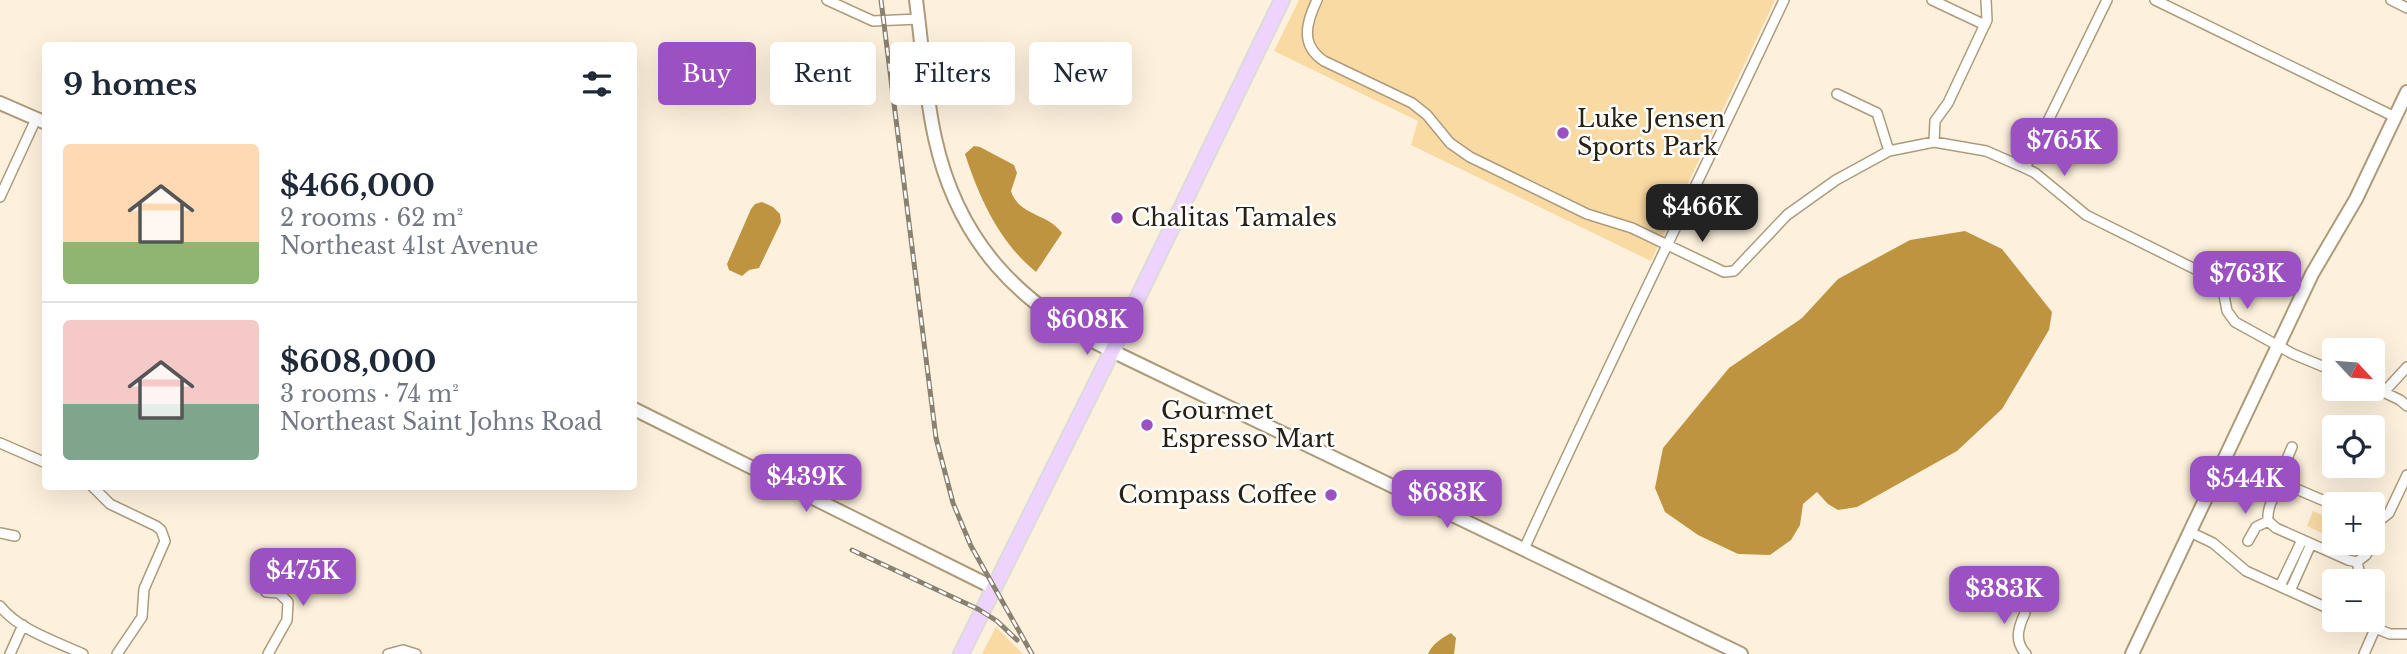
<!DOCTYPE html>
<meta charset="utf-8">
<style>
body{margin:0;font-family:"Libre Baskerville",serif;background:#f2f2f3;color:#1f2937;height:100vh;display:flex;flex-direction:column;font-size:26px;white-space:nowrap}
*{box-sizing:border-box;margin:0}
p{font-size:23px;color:#747a83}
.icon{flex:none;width:38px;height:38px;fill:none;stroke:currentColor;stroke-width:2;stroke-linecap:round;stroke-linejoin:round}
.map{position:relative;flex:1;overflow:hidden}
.sheet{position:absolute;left:42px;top:42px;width:595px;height:448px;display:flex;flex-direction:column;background:#fff;border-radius:7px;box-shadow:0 7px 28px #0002}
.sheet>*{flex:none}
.guide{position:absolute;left:658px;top:42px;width:665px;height:63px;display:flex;gap:14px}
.needle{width:46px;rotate:116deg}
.fabs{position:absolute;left:2322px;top:338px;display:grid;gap:14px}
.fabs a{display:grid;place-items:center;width:63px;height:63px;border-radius:7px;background:#fff;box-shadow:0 7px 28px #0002;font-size:35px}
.price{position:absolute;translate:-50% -60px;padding:0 16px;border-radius:14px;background:#9c51c3;color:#fff;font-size:23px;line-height:46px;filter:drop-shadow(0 2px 4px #0008)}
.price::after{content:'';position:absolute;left:50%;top:42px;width:21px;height:16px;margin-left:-10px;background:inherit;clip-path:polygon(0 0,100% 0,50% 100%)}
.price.selected{background:#222;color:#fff}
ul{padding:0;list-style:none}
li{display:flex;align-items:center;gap:21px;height:175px;padding:0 21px}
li+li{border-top:2px solid #e0e1e3}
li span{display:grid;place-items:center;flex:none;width:196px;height:140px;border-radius:7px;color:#555}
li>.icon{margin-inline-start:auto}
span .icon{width:84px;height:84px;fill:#fffc;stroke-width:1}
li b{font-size:30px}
h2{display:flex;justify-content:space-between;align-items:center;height:84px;padding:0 21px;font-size:30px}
.tag{padding:0 24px;border-radius:7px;background:#fff;box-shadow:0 7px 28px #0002;font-size:24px;line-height:63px}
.tag.selected{background:#9c51c3;color:#fff}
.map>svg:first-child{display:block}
.green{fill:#f9daa3}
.water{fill:#bf9440}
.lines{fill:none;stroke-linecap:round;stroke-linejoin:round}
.street-casing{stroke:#ad9b7c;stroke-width:12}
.secondary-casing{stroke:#ad9b7c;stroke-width:16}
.primary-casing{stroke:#dddbd9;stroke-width:18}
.street{stroke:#fff;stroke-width:9}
.secondary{stroke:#fff;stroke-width:12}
.primary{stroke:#eed3ff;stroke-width:14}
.rail-casing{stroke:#8a8171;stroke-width:5}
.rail{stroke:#fff;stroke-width:2.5;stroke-dasharray:8;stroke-linecap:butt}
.poi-dot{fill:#9c51c3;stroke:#fff;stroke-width:2.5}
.labels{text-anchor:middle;stroke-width:5;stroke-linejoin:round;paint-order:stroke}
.poi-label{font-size:24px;fill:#282114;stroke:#fff;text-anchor:start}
</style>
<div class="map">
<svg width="2407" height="654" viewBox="0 0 2407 654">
<rect width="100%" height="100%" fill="#fdf1dd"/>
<path class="green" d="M 1299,0 L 1775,0 L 1651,261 L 1411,145 L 1418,121 L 1274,51 Z
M 2313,511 L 2331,519 L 2324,534 L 2307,526 Z
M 996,627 L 1023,654 L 982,654 Z"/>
<path class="water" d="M 974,146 L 980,147 L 1014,165 L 1017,173 L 1011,191 C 1019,216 1048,213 1062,233 L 1036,272 C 999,242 979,197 965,154 Z
M 762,202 L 773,207 L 780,214 L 781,222 L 759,268 L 749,270 L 742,276 L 729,270 L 727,264 L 751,209 L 755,204 Z
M 1965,231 L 2002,249 L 2052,312 L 2049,330 L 2002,409 L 1957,451 L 1857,507 L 1838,510 L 1828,504 L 1817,492 L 1803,504 L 1800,525 L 1791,540 L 1770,555 L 1738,554 L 1698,535 L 1665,512 L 1655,488 L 1663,448 L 1729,368 L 1802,318 L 1838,279 L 1910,240 Z
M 1451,633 L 1456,638 L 1454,654 L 1428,654 C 1432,644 1442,638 1451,633 Z"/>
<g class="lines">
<g class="street-casing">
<path id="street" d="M 827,0 L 873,21 L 919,19
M 1317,0 C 1306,23 1300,45 1324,61 L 1412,103 L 1427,115 L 1450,143 L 1470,157 L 1587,214 L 1632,228 L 1724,272 L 1734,271 L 1787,215 L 1836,180 L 1889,151 L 1934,142 L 1986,151 L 2025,168 L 2035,173 L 2086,215 L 2215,279 L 2223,290 L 2227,311 L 2235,322 L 2293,354 L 2334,371
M 1932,0 L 1985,25
M 2155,0 L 2395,117
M 2391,0 L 2407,8
M 1837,94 L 1877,113 L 1889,151
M 1934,142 L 1935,121 L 1948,103 L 1987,20 L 1986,0
M 2025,168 L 2107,0
M 0,197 L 36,119
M 2373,387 L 2400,400 L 2407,406
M 2384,392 L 2407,367
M 0,443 L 46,463
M 92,486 L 110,504 L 156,526 L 161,530 L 165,541 L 144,589 L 142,617 L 117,654
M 2284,487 L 2294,488 L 2334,505
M 2284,487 L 2281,473 L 2292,447
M 2268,521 L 2276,528 L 2348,560 L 2357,562
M 2268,521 C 2267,508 2273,494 2284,487
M 2374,525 L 2389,513 L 2407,475
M 2190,532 L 2213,543 L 2246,571 L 2334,611
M 0,533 L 15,536
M 2248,541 L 2256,527 L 2268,521
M 1524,549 C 1608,365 1698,183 1784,0
M 2357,562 L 2366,555 L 2373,542
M 2357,562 L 2360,574 L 2357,581
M 2280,586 L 2302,540
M 2290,591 L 2311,544
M 266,592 L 279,593 L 288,602 L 287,620 L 268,654
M 0,606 C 19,630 55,641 83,654
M 2025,613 C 2018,628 2014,641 2026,654
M 2355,620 L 2390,634 L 2407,634
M 10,654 L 23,625
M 388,654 L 403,650 L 416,654
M 2364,654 L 2375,629"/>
</g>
<g class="secondary-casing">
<path id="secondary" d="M 916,0 C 922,45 925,93 935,138 C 958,243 1019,304 1112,351 L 1741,654
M 0,103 L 46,123
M 634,409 L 994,588
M 2132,654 L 2312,274 L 2356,199 L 2407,92"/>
</g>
<g class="primary-casing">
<path id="primary" d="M 961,654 L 1112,351 L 1282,0"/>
</g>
<use href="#street" class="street"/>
<use href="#secondary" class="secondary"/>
<use href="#primary" class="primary"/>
<g class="rail-casing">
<path id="rail" d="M 881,0 L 936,438 L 953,503 L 971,546 L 1032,654
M 852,550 L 978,609 L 997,621 L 1017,640"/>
</g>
<use href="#rail" class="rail"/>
</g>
<g class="poi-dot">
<circle cx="1563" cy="133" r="7"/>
<circle cx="1117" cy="218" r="7"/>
<circle cx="1147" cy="425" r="7"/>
<circle cx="1331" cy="495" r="7"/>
</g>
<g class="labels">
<g class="poi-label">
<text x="1577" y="127">Luke Jensen<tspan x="1577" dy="28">Sports Park</tspan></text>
<text x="1131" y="226">Chalitas Tamales</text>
<text x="1161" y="419">Gourmet<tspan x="1161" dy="28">Espresso Mart</tspan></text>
<text x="1317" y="503" text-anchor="end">Compass Coffee</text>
</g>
</g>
</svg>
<div class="fabs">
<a><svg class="needle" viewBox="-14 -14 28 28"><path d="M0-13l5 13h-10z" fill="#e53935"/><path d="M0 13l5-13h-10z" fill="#747a83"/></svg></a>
<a><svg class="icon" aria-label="locate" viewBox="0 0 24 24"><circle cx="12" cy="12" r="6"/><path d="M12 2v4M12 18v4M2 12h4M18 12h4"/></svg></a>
<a>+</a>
<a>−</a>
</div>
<b class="price" style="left:2064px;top:178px">$765K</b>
<b class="price selected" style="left:1702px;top:244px">$466K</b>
<b class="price" style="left:2247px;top:311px">$763K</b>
<b class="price" style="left:1087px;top:357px">$608K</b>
<b class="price" style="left:806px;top:514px">$439K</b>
<b class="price" style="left:2245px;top:516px">$544K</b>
<b class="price" style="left:1447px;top:530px">$683K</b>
<b class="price" style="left:303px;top:608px">$475K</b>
<b class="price" style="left:2004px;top:626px">$383K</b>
<div class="guide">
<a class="tag selected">Buy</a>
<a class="tag">Rent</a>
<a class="tag">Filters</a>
<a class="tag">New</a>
</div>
<section class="sheet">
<h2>9 homes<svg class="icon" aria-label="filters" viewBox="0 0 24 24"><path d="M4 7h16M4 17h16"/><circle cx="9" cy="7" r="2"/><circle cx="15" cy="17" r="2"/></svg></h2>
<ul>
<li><span style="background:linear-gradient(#ffd9b3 70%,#8fb573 0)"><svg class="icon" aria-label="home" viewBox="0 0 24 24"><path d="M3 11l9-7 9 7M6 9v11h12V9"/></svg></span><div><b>$466,000</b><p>2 rooms · 62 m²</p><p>Northeast 41st Avenue</p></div></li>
<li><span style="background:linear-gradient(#f6c9c9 60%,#7fa58c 0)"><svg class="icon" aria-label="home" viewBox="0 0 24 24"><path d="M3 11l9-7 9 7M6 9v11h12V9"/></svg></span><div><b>$608,000</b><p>3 rooms · 74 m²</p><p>Northeast Saint Johns Road</p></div></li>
</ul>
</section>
</div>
